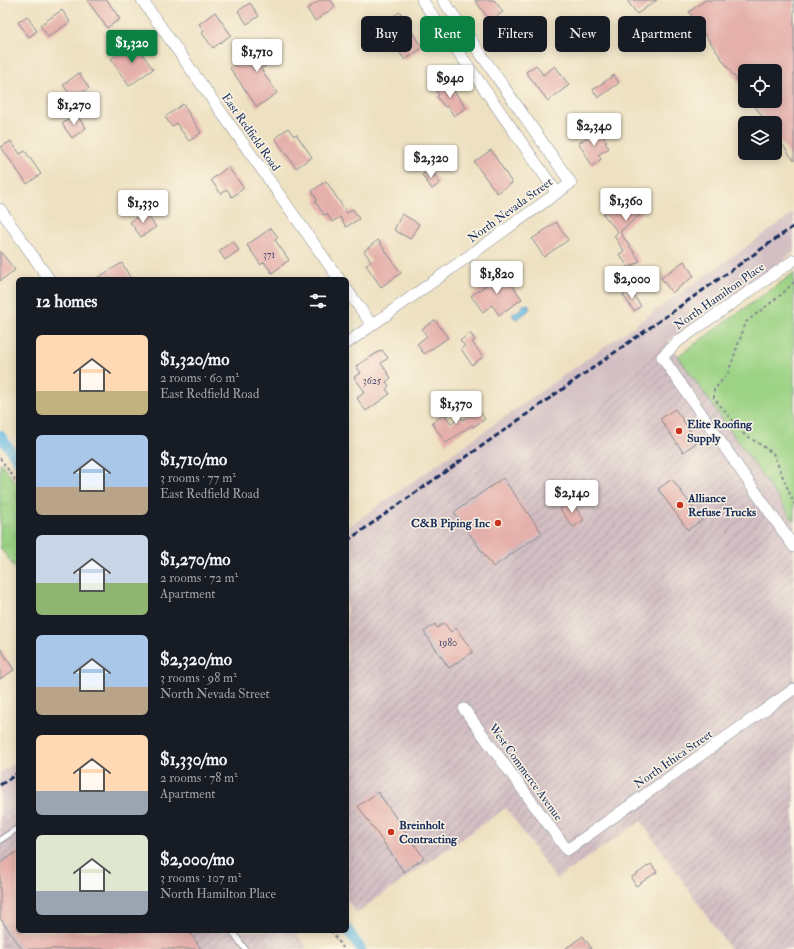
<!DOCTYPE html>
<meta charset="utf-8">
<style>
body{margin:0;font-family:"IM FELL Double Pica",serif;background:#20242c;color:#f1f3f6;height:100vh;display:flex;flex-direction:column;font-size:15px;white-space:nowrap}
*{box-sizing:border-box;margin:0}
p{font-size:13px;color:#9ea1a6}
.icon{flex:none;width:22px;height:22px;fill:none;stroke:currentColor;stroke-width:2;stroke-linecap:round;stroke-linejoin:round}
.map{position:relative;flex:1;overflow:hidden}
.sheet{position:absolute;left:16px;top:277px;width:333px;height:656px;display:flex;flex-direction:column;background:#171b24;border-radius:6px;box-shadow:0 2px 10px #0003}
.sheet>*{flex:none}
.guide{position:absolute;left:361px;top:16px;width:373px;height:36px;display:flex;gap:8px}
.controls{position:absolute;left:738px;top:64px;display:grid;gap:8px}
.controls a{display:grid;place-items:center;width:44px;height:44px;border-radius:6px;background:#171b24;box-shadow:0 2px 10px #0003;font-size:20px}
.price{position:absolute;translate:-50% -34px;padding:0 9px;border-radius:4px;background:#fff;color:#222;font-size:13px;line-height:26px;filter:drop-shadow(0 1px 2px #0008)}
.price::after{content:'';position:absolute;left:50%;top:24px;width:12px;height:9px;margin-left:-6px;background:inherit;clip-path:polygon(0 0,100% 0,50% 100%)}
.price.selected{background:#0b8043;color:#fff}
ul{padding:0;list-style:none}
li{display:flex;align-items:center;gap:12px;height:100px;padding:0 20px}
li span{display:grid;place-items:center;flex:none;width:112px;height:80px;border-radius:6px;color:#555}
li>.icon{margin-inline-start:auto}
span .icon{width:48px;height:48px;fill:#fffc;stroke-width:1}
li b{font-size:17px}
h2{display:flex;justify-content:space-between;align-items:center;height:48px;padding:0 20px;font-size:17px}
.tag{padding:0 14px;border-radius:6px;background:#171b24;box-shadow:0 2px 10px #0003;font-size:14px;line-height:36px}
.tag.selected{background:#0b8043;color:#fff}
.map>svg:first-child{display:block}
.industrial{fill:url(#industrial-furrows)}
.railway{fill:#d2bec3}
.green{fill:#9cd385;stroke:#5c8172}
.park{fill:url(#park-tufts);stroke:#5c8172}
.water{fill:#66bae2;stroke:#4074a0}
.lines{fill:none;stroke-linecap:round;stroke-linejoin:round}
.canal{stroke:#66bae2;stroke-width:10}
.building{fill:#e5b0ab}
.lane-casing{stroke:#848890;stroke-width:7}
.street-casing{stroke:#848890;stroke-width:12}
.path{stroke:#848890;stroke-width:2;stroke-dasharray:3 3;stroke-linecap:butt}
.lane{stroke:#fff;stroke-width:5.5}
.street{stroke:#fff;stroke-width:11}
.rail{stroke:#1b2f5e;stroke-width:3;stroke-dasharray:6 3;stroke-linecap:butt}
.poi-dot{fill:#c8321e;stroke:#fcf5e5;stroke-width:1.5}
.labels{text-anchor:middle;stroke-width:3;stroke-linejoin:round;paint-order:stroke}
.number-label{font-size:10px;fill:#4e4f71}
.street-label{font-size:12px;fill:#1b2f5e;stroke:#fcf5e5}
.poi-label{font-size:12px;font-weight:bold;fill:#1b2f5e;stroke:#fcf5e5;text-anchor:start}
</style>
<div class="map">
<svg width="794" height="949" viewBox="0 0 794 949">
<defs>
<pattern id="industrial-furrows" width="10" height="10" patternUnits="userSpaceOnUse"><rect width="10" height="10" fill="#d2bec3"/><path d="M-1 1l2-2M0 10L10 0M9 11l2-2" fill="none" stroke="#aa9ba2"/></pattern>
<pattern id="park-tufts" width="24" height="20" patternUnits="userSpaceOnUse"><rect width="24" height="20" fill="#9cd385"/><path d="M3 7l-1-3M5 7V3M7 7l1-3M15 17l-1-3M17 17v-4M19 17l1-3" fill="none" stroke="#86b575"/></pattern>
</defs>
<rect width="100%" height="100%" fill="#fcf5e5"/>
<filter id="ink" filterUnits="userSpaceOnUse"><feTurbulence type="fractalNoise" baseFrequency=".025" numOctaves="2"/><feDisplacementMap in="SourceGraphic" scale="8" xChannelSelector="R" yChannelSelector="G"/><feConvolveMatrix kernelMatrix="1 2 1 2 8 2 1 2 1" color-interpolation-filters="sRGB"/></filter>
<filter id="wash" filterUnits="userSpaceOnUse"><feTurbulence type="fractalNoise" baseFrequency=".012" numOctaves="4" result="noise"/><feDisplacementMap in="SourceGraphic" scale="16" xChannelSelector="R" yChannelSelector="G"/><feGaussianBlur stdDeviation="0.9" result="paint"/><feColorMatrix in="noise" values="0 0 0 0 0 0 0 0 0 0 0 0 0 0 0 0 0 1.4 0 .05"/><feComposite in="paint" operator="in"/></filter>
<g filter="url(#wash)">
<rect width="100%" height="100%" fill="#eee1c1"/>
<path class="industrial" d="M 667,339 L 794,521 L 794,949 L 730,949 L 641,821 L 556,879 L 506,808 L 356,913 L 347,900 L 347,562 L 356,556 L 352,547 L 481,457 L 514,457 L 518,461 L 605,399 Z
M 18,791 L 18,931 L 295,931 L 307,949 L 0,949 L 0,804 Z"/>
<path class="railway" d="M 794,213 L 794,252 L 668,341 L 667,339 L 605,399 L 517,461 L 514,457 L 491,473 L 481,457 L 352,548 L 356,556 L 347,562 L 347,528 Z
M 18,760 L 18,791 L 0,804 L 0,773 Z"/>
<path class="green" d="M 794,273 L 794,521 L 678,356 Z"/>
<path class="park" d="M 0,462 L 18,486 L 18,572 L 0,547 Z"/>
<path class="water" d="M 528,304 L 530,307 L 528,311 L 517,319 L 513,317 L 513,313 L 520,310 L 523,305 Z"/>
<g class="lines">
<path class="canal" d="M 0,435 L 18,461
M 347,929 L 361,949"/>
</g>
<g id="blocks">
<path class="building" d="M 87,0 L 107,0 L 120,19 L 107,28 Z
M 320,0 L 331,0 L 335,7 L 315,21 L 307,9 Z
M 475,0 L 494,0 L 503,12 L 490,21 Z
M 627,0 L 657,0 L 637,14 Z
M 705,0 L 794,0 L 794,161 L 775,134 L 775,123 L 767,123 L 751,101 L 775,101 L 775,71 L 745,71 L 745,92 L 689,12 Z
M 250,3 L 259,16 L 247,24 L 238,11 Z
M 62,10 L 70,22 L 48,37 L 40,25 Z
M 215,12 L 231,35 L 213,48 L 202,33 L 204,31 L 199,24 Z
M 400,12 L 422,48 L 405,60 L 379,26 Z
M 27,16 L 37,31 L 29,37 L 18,22 Z
M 269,40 L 280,55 L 261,69 L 277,93 L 257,107 L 230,68 Z
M 134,42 L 153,69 L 129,86 L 111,59 Z
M 536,65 L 543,75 L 555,66 L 569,85 L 548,101 L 526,72 Z
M 79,73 L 89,88 L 73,99 L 63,85 Z
M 614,75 L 619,83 L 598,98 L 593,90 Z
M 447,81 L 466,108 L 454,116 L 447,106 L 445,107 L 437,97 L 439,95 L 436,90 Z
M 183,104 L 201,133 L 189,141 L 176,123 L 172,127 L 165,117 Z
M 76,114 L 86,128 L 72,138 L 62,124 Z
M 288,128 L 294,136 L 296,134 L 312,157 L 296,168 L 275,138 Z
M 598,129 L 607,142 L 605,143 L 609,148 L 598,155 L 601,159 L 592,166 L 579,143 Z
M 11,141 L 20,154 L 25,151 L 41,174 L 27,184 L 1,147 Z
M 491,150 L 512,183 L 497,193 L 474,162 Z
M 228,167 L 244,188 L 232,197 L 227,189 L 221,194 L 211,180 Z
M 430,169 L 440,183 L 432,189 L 422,175 Z
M 326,181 L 347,213 L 353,209 L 359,219 L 346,227 L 340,217 L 332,222 L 327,214 L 324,215 L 315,201 L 317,200 L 312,191 Z
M 634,189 L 646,203 L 639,209 L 642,213 L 620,232 L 640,261 L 629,268 L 619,254 L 624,251 L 614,236 L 618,232 L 603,214 Z
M 145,212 L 156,227 L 141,237 L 130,222 Z
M 402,214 L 419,224 L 410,239 L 394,230 Z
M 556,222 L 568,240 L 544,257 L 532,239 Z
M 271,228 L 278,237 L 275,240 L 289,260 L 272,273 L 264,262 L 261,265 L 247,245 Z
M 378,240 L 401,273 L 381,287 L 366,265 L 371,261 L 364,251 Z
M 233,241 L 239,250 L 225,260 L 219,251 Z
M 0,251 L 15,270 L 0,281 Z
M 684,261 L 694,276 L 672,293 L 661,278 Z
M 122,263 L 131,279 L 95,279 Z
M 503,273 L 522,299 L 499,315 L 492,305 L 483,312 L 471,296 Z
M 630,290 L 641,306 L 634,311 L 623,295 Z
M 435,320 L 448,338 L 424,354 L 417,344 L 427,336 L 422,329 Z
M 470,333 L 475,340 L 472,342 L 483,357 L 472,365 L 461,349 L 465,346 L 460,341 Z
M 382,350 L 388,358 L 381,363 L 391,378 L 386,382 L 389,386 L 386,389 L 390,394 L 366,411 L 357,398 L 365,392 L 354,377 L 361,373 L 356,366 Z
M 478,409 L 485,419 L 473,427 L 472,425 L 446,443 L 432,423 L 445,414 L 451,424 L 461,417 L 463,420 Z
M 675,409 L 698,442 L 683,452 L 660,419 Z
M 503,478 L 542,533 L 493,567 L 454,512 Z
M 672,479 L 702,520 L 688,530 L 658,489 Z
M 571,501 L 584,520 L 573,527 L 560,509 Z
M 444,623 L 451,632 L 456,628 L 473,652 L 449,668 L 424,632 L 435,624 L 437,628 Z
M 0,648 L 14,670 L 0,679 Z
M 378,792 L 424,858 L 404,872 L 358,806 Z
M 18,851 L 18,931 L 189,931 L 201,949 L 22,949 L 0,918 L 0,863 Z
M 651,864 L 657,872 L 636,886 L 631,878 Z
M 583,936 L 592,949 L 565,949 Z"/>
</g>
</g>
<g filter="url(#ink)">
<use href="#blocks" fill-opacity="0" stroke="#848890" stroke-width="1"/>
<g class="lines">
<g class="lane-casing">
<path id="lane" d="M 0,840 L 18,828
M 232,931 L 245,949"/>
</g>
<g class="street-casing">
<path id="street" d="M 142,0 L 339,279
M 422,0 L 557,193
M 0,209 L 49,279
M 794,260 L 677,342 L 662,357 L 794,547
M 347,290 L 372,325
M 347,343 L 571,183 L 443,0
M 464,709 L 567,850 L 794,689"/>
</g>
<path class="path" d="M 794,282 L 782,294 L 746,322 L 728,373 L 714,390 L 714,398 L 744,434 L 773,453 L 794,504
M 0,458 L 18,484
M 331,931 L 344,949"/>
<use href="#lane" class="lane"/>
<use href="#street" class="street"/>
<path class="rail" d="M 347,541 L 794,226
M 0,785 L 18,773"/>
</g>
</g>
<g class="poi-dot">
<circle cx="679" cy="431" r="4"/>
<circle cx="680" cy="505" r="4"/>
<circle cx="498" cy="523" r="4"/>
<circle cx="391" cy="832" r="4"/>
</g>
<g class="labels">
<g class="number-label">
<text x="269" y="258">371</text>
<text x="372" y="384">3625</text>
<text x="448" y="646">1980</text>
</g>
<g class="street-label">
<text transform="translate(251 132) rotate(55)" y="4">East Redfield Road</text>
<text transform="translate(510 210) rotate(-36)" y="4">North Nevada Street</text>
<text transform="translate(719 296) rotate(-35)" y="4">North Hamilton Place</text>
<text transform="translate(673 759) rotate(-35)" y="4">North Ithica Street</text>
<text transform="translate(526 772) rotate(54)" y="4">West Commerce Avenue</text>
</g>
<g class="poi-label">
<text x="687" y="428">Elite Roofing<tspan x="687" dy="14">Supply</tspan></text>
<text x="688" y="502">Alliance<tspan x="688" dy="14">Refuse Trucks</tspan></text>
<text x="490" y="527" text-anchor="end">C&amp;B Piping Inc</text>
<text x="399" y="829">Breinholt<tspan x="399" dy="14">Contracting</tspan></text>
</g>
</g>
</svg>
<div class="controls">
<a><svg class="icon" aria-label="locate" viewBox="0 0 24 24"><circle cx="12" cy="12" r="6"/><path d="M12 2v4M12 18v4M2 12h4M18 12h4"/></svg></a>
<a><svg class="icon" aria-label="layers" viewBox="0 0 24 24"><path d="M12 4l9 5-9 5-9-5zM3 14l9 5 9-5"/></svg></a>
</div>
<b class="price selected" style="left:132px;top:64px">$1,320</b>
<b class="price" style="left:257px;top:73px">$1,710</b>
<b class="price" style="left:450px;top:99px">$940</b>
<b class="price" style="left:74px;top:126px">$1,270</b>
<b class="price" style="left:594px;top:147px">$2,340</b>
<b class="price" style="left:431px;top:179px">$2,320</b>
<b class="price" style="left:626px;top:222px">$1,360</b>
<b class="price" style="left:143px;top:224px">$1,330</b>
<b class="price" style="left:497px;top:295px">$1,820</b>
<b class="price" style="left:632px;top:300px">$2,000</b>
<b class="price" style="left:456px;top:425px">$1,370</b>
<b class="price" style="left:572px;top:514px">$2,140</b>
<div class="guide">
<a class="tag">Buy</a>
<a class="tag selected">Rent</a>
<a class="tag">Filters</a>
<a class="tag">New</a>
<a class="tag">Apartment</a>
</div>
<section class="sheet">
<h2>12 homes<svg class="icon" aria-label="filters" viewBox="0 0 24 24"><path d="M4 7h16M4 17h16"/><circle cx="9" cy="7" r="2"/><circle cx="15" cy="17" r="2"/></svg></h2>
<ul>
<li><span style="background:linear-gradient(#ffd9b3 70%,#c2b280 0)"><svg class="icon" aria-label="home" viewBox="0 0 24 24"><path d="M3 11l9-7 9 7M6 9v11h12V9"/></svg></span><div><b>$1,320/mo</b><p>2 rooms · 60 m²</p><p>East Redfield Road</p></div></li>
<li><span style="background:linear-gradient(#a9c7e8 65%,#b9a48a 0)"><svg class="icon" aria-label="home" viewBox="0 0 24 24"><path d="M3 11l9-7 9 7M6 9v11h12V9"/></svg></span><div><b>$1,710/mo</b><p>3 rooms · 77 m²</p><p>East Redfield Road</p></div></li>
<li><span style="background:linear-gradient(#c9d6e8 60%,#8fb573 0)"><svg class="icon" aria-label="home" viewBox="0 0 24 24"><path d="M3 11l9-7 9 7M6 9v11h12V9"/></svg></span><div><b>$1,270/mo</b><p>2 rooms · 72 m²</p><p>Apartment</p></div></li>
<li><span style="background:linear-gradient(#a9c7e8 65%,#b9a48a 0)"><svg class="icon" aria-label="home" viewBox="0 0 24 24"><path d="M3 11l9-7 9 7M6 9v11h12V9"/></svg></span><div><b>$2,320/mo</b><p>3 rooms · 98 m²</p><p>North Nevada Street</p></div></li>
<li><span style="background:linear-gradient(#ffd9b3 70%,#9aa5b1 0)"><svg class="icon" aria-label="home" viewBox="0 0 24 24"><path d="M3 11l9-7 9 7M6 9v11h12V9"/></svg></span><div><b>$1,330/mo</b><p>2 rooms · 78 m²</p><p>Apartment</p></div></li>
<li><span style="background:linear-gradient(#dfe7d0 70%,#9aa5b1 0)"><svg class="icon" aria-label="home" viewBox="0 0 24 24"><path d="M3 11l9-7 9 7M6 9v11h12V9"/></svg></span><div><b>$2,000/mo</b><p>3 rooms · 107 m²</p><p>North Hamilton Place</p></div></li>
</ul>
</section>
</div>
